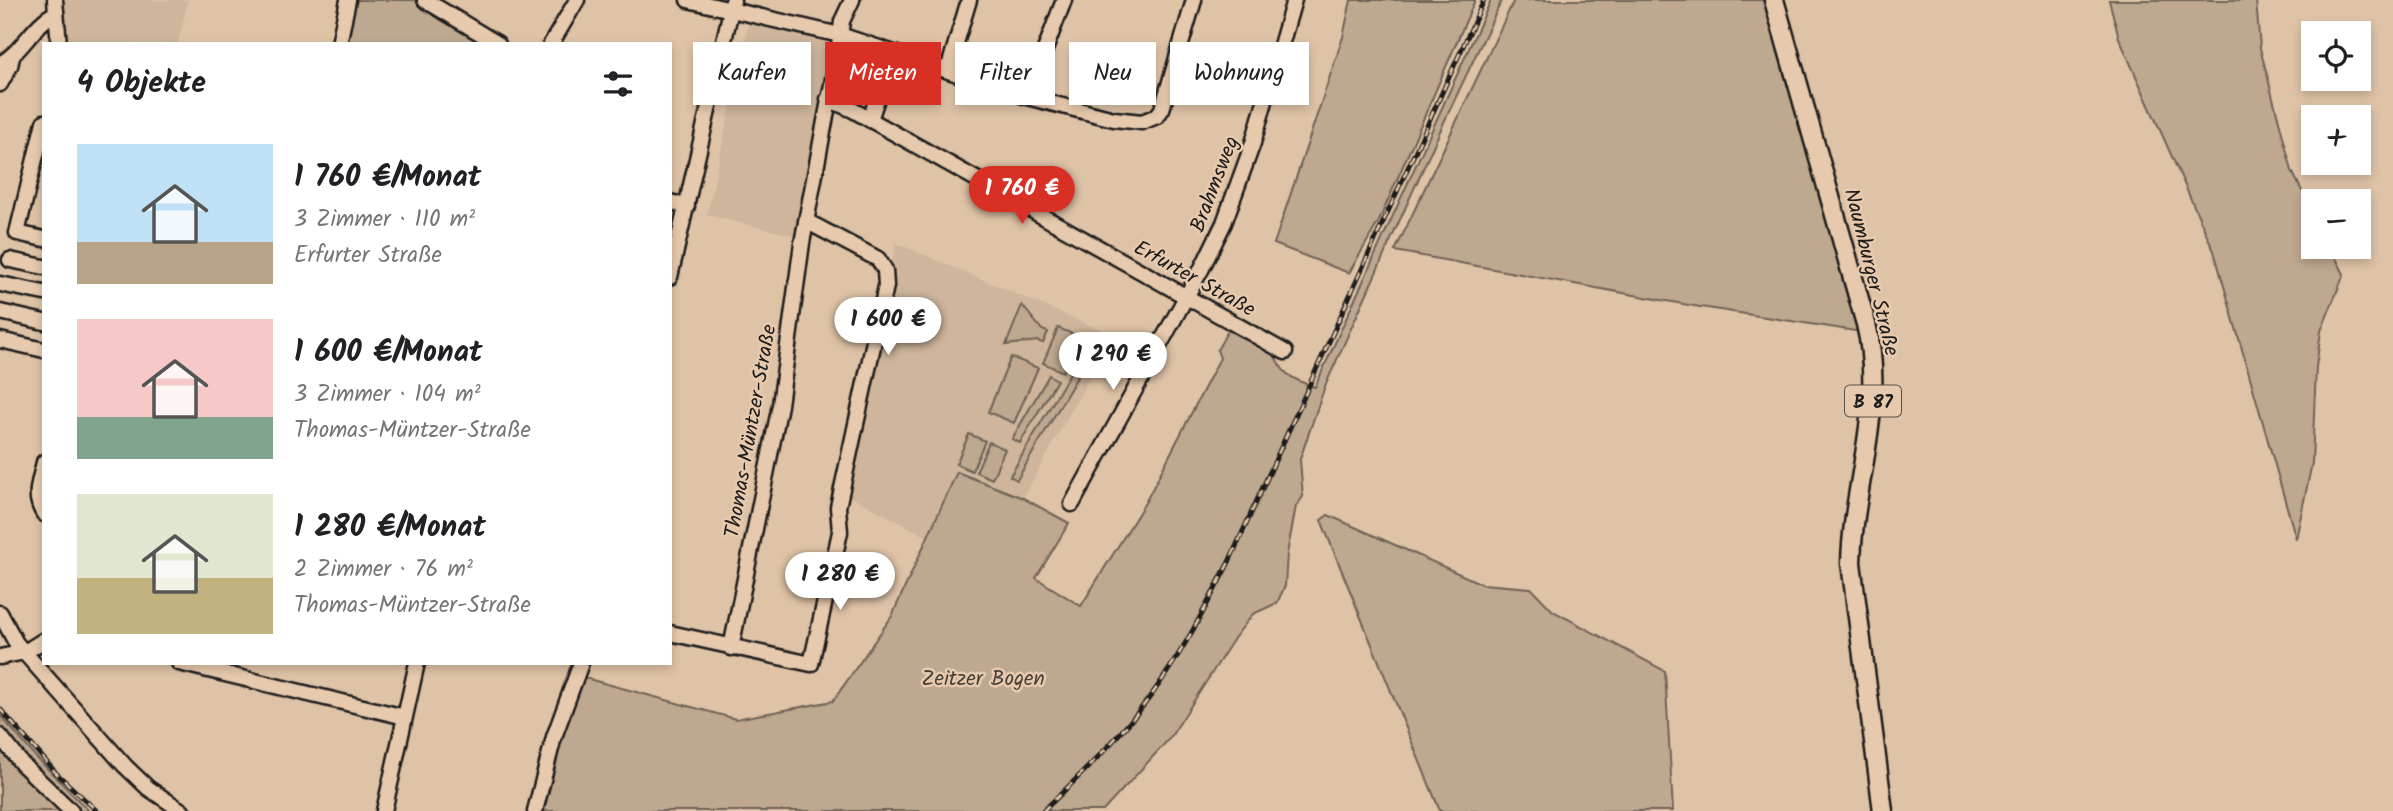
<!DOCTYPE html>
<html lang="de">
<meta charset="utf-8">
<style>
body{margin:0;font-family:Kalam,sans-serif;background:#f6f6f6;color:#202124;height:100vh;display:flex;flex-direction:column;font-size:26px;white-space:nowrap}
*{box-sizing:border-box;margin:0}
p{font-size:23px;color:#757577}
.icon{flex:none;width:38px;height:38px;fill:none;stroke:currentColor;stroke-width:2;stroke-linecap:round;stroke-linejoin:round}
.map{position:relative;flex:1;overflow:hidden}
.panel{position:absolute;left:42px;top:42px;width:630px;height:623px;display:flex;flex-direction:column;background:#fff;border-radius:0px;box-shadow:0 4px 10px #0003}
.panel>*{flex:none}
.hud{position:absolute;left:693px;top:42px;width:665px;height:63px;display:flex;gap:14px}
.buttons{position:absolute;left:2301px;top:21px;display:grid;gap:14px}
.buttons a{display:grid;place-items:center;width:70px;height:70px;border-radius:0px;background:#fff;box-shadow:0 4px 10px #0003;font-size:35px}
.price{position:absolute;translate:-50% -60px;padding:0 16px;border-radius:24px;background:#fff;color:#222;font-size:23px;line-height:46px;filter:drop-shadow(0 2px 4px #0008)}
.price::after{content:'';position:absolute;left:50%;top:42px;width:21px;height:16px;margin-left:-10px;background:inherit;clip-path:polygon(0 0,100% 0,50% 100%)}
.price.selected{background:#d93025;color:#fff}
ul{padding:0;list-style:none}
li{display:flex;align-items:center;gap:21px;height:175px;padding:0 35px}
li span{display:grid;place-items:center;flex:none;width:196px;height:140px;border-radius:0px;color:#555}
li>.icon{margin-inline-start:auto}
span .icon{width:84px;height:84px;fill:#fffc;stroke-width:1}
li b{font-size:30px}
h2{display:flex;justify-content:space-between;align-items:center;height:84px;padding:0 35px;font-size:30px}
.chip{padding:0 24px;border-radius:0px;background:#fff;box-shadow:0 4px 10px #0003;font-size:24px;line-height:63px}
.chip.selected{background:#d93025;color:#fff}
.map>svg:first-child{display:block}
.built{fill:#ceb59b}
.green{fill:#bfa890;stroke:#6e6256;stroke-width:2}
.lines{fill:none;stroke-linecap:round;stroke-linejoin:round}
.minor-casing{stroke:#1c1c1c;stroke-width:19}
.major-casing{stroke:#1c1c1c;stroke-width:23}
.minor{stroke:#e7caad;stroke-width:14}
.major{stroke:#e7caad;stroke-width:18}
.rail-casing{stroke:#1c1c1c;stroke-width:5}
.rail{stroke:#e7caad;stroke-width:2.5;stroke-dasharray:8;stroke-linecap:butt}
.labels{text-anchor:middle;stroke-width:5;stroke-linejoin:round;paint-order:stroke}
.shield{fill:#e7caad;stroke:#595048;stroke-width:2}
.shield-label{font-size:19px;font-weight:bold;fill:#1c1c1c}
.street-label{font-size:21px;fill:#1c1c1c;stroke:#e7caad}
.park-label{font-size:21px;fill:#453f39;stroke:#e7caad}
</style>
<div class="map">
<svg width="2393" height="811" viewBox="0 0 2393 811">
<rect width="100%" height="100%" fill="#dfc3a7"/>
<filter id="ink" filterUnits="userSpaceOnUse"><feTurbulence type="fractalNoise" baseFrequency=".0143" numOctaves="2"/><feDisplacementMap in="SourceGraphic" scale="14" xChannelSelector="R" yChannelSelector="G"/><feConvolveMatrix kernelMatrix="1 2 1 2 8 2 1 2 1" color-interpolation-filters="sRGB"/></filter>
<g filter="url(#ink)">
<path class="built" d="M 59,0 L 188,0 L 178,44 L 65,44 Z
M 750,17 L 824,35 L 832,41 L 833,49 L 796,236 L 707,215 Z
M 896,243 L 1113,335 L 1023,498 L 957,472 L 928,537 L 847,495 Z"/>
<path class="green" d="M 355,0 L 420,0 L 491,44 L 345,44 Z
M 1351,0 L 1475,0 L 1379,221 L 1349,273 L 1274,244 L 1343,37 Z
M 1491,0 L 1502,0 L 1445,120 L 1325,386 L 1300,459 L 1303,497 L 1296,506 L 1287,554 L 1285,586 L 1277,603 L 1253,614 L 1235,637 L 1170,738 L 1103,811 L 539,811 L 563,718 L 581,677 L 736,719 L 833,701 L 892,616 L 957,472 L 1023,498 L 1069,523 L 1036,578 L 1081,606 L 1146,501 L 1220,358 L 1217,350 L 1230,327 L 1272,349 C 1281,374 1291,379 1315,387 Z
M 1514,0 L 1768,0 L 1862,332 L 1694,306 L 1395,251 Z
M 2109,0 L 2256,0 L 2260,48 L 2292,171 L 2313,213 L 2314,247 L 2330,247 L 2344,274 L 2321,331 L 2316,367 L 2312,463 L 2296,539 L 2214,251 L 2119,38 Z
M 1022,305 L 1042,330 L 1048,332 L 1043,343 L 1037,341 L 1006,345 Z
M 1058,328 L 1078,336 L 1063,372 L 1043,363 Z
M 1088,342 L 1095,346 L 1017,480 L 1010,476 Z
M 1011,357 L 1038,368 L 1014,423 L 988,412 Z
M 1049,375 L 1057,380 L 1020,443 L 1012,439 Z
M 969,434 L 985,441 L 972,471 L 956,464 Z
M 989,442 L 1005,449 L 992,479 L 976,472 Z
M 1328,515 L 1482,584 L 1531,588 L 1553,611 L 1665,671 L 1673,811 L 1440,811 L 1321,520 Z
M 0,715 L 35,756 L 89,811 L 0,811 Z"/>
<g class="lines">
<g class="minor-casing">
<path id="minor" d="M 55,0 L 59,44
M 425,0 L 498,44
M 688,0 L 840,35 L 1027,97 L 1114,119 L 1142,122 L 1157,116 L 1162,109 L 1194,0
M 339,44 L 348,0
M 551,44 L 577,0
M 0,64 C 23,51 32,26 55,13
M 948,70 L 969,0
M 0,84 L 10,66 L 12,57
M 1027,97 L 1064,0
M 828,99 L 851,109 L 1285,352
M 870,120 L 881,86
M 44,122 L 17,233 L 44,239
M 670,202 L 687,206
M 10,260 L 44,267
M 670,277 L 733,1
M 0,284 L 44,293
M 0,312 L 44,322
M 0,340 L 44,350
M 44,462 C 40,482 32,496 44,514
M 1072,504 L 1202,268 L 1224,223 L 1253,143 L 1294,0
M 0,613 L 16,643 L 125,766 L 148,788 L 182,811
M 670,633 L 811,664 L 840,532 L 838,507 L 886,286 L 885,270 L 878,259 L 806,221
M 731,648 L 780,405 L 802,243 L 839,47 L 842,21 L 852,0
M 0,657 L 25,652 L 44,640
M 179,663 L 405,717
M 0,736 L 22,764 L 71,811
M 384,811 L 417,663
M 535,811 L 554,737 L 581,663"/>
</g>
<g class="major-casing">
<path id="major" d="M 1774,0 L 1866,324 C 1886,407 1853,481 1851,563 L 1883,811"/>
</g>
<use href="#minor" class="minor"/>
<use href="#major" class="major"/>
<g class="rail-casing">
<path id="rail" d="M 0,709 L 56,773 L 97,811
M 1043,811 C 1081,775 1118,739 1150,697 C 1181,655 1205,609 1229,562 L 1484,0"/>
</g>
<use href="#rail" class="rail"/>
</g>
</g>
<g class="labels">
<rect class="shield" x="1845" y="385.5" width="56" height="31" rx="5"/>
<g class="shield-label">
<text x="1873" y="408">B 87</text>
</g>
<g class="street-label">
<text transform="translate(1214 184) rotate(-69)" y="7">Brahmsweg</text>
<text transform="translate(1872 272) rotate(76)" y="7">Naumburger Straße</text>
<text transform="translate(1195 278) rotate(29)" y="7">Erfurter Straße</text>
<text transform="translate(750 431) rotate(-80)" y="7">Thomas-Müntzer-Straße</text>
</g>
<g class="park-label">
<text x="983" y="685">Zeitzer Bogen</text>
</g>
</g>
</svg>
<div class="buttons">
<a><svg class="icon" aria-label="locate" viewBox="0 0 24 24"><circle cx="12" cy="12" r="6"/><path d="M12 2v4M12 18v4M2 12h4M18 12h4"/></svg></a>
<a>+</a>
<a>−</a>
</div>
<b class="price selected" style="left:1022px;top:226px">1 760 €</b>
<b class="price" style="left:888px;top:357px">1 600 €</b>
<b class="price" style="left:1113px;top:392px">1 290 €</b>
<b class="price" style="left:840px;top:612px">1 280 €</b>
<div class="hud">
<a class="chip">Kaufen</a>
<a class="chip selected">Mieten</a>
<a class="chip">Filter</a>
<a class="chip">Neu</a>
<a class="chip">Wohnung</a>
</div>
<section class="panel">
<h2>4 Objekte<svg class="icon" aria-label="filters" viewBox="0 0 24 24"><path d="M4 7h16M4 17h16"/><circle cx="9" cy="7" r="2"/><circle cx="15" cy="17" r="2"/></svg></h2>
<ul>
<li><span style="background:linear-gradient(#bfe0f5 70%,#b9a48a 0)"><svg class="icon" aria-label="home" viewBox="0 0 24 24"><path d="M3 11l9-7 9 7M6 9v11h12V9"/></svg></span><div><b>1 760 €/Monat</b><p>3 Zimmer · 110 m²</p><p>Erfurter Straße</p></div></li>
<li><span style="background:linear-gradient(#f6c9c9 70%,#7fa58c 0)"><svg class="icon" aria-label="home" viewBox="0 0 24 24"><path d="M3 11l9-7 9 7M6 9v11h12V9"/></svg></span><div><b>1 600 €/Monat</b><p>3 Zimmer · 104 m²</p><p>Thomas-Müntzer-Straße</p></div></li>
<li><span style="background:linear-gradient(#dfe7d0 60%,#c2b280 0)"><svg class="icon" aria-label="home" viewBox="0 0 24 24"><path d="M3 11l9-7 9 7M6 9v11h12V9"/></svg></span><div><b>1 280 €/Monat</b><p>2 Zimmer · 76 m²</p><p>Thomas-Müntzer-Straße</p></div></li>
</ul>
</section>
</div>
